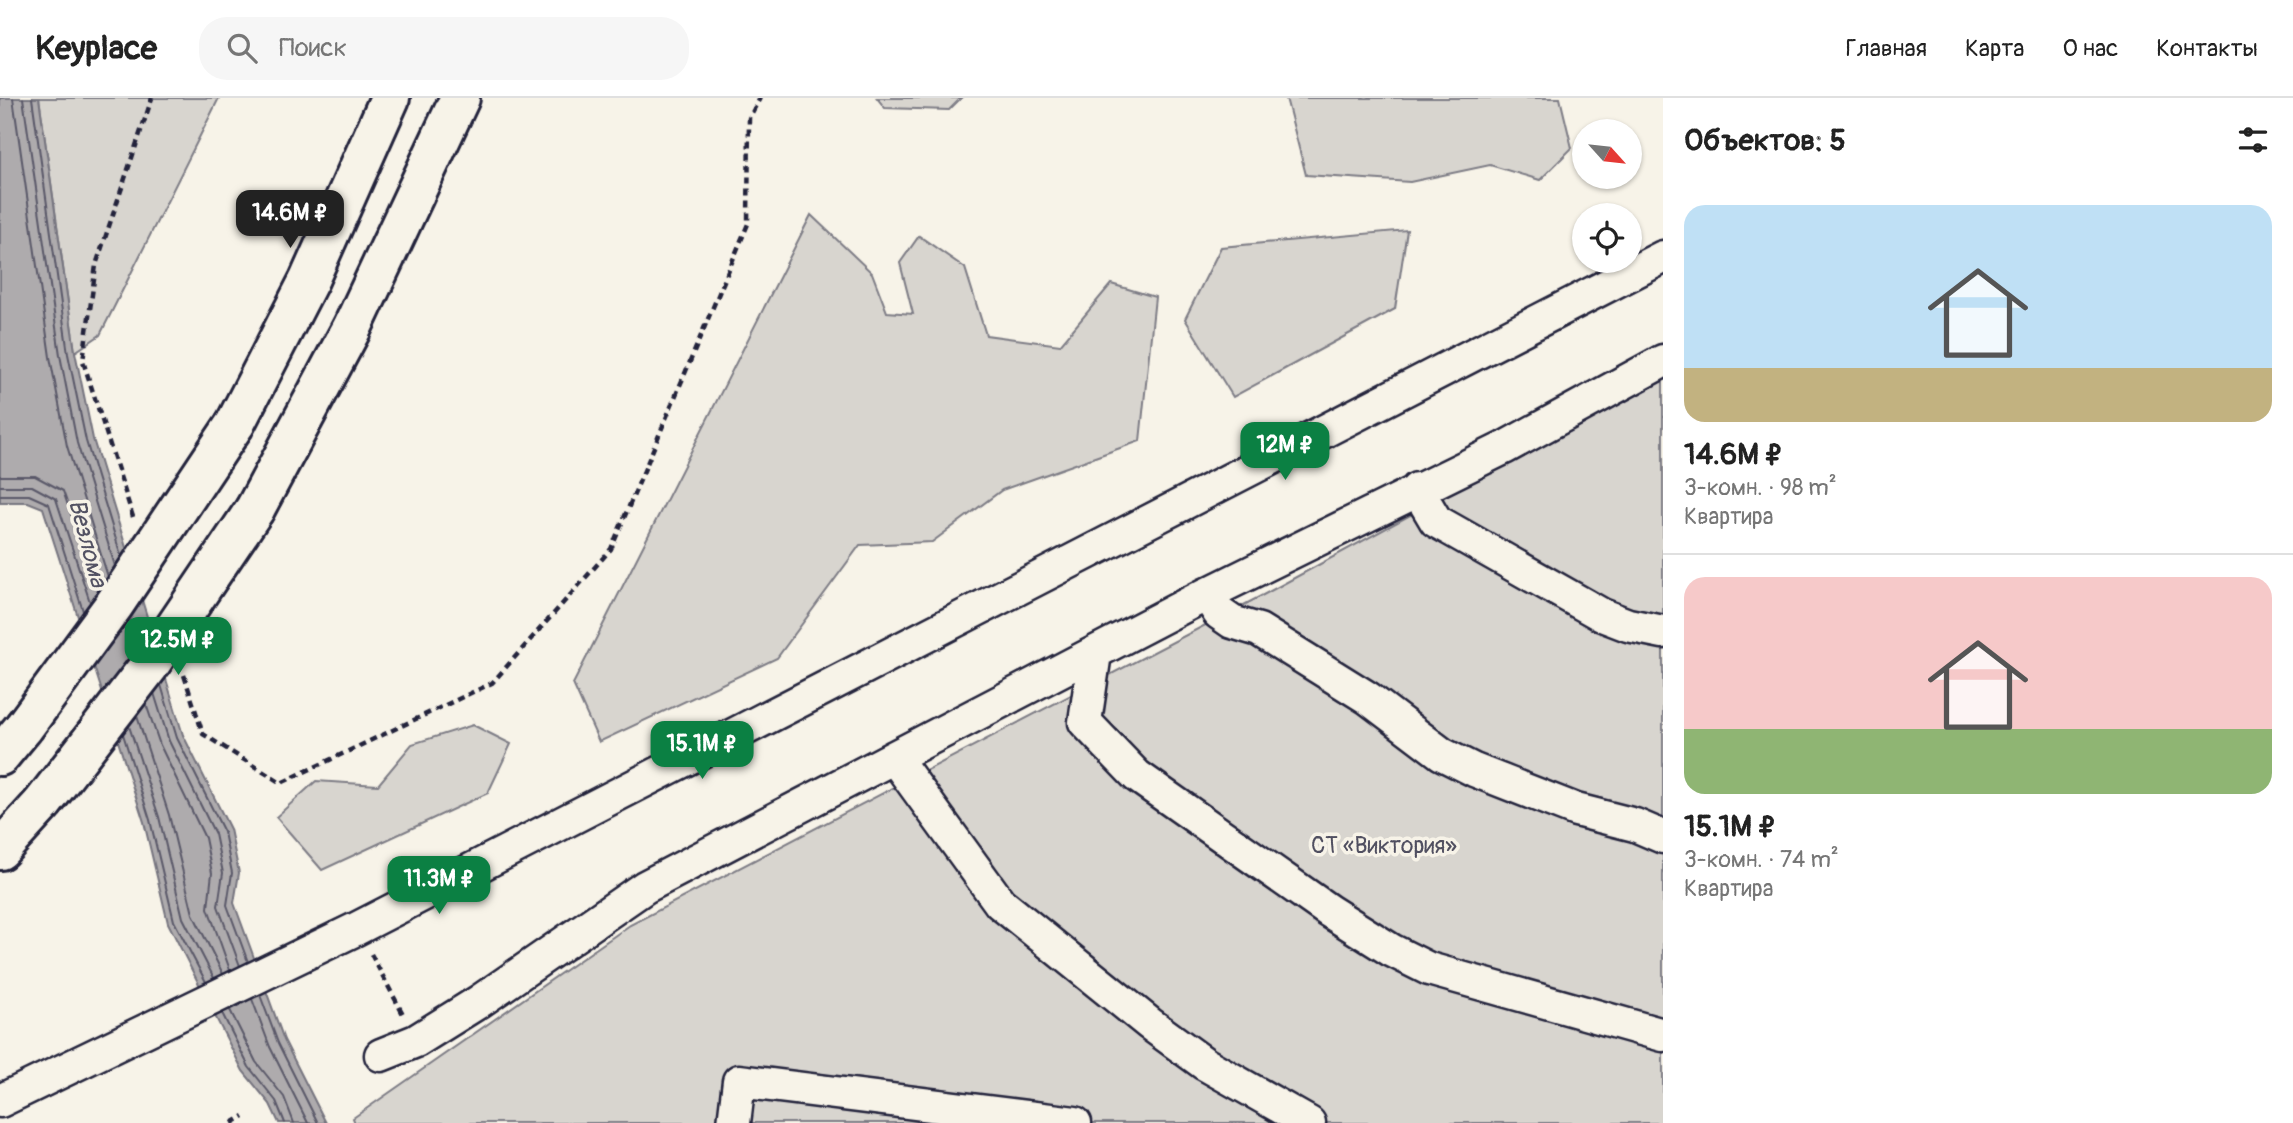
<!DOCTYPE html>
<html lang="ru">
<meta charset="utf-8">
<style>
body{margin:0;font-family:Pangolin,sans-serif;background:#f6f6f6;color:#222;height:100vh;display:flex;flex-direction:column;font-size:26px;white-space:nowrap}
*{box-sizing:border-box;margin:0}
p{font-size:23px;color:#767676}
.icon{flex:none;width:38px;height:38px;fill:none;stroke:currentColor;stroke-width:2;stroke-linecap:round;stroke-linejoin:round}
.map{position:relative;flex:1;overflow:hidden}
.sheet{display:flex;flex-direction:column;background:#fff;width:630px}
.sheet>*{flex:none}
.needle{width:46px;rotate:117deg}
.buttons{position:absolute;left:1572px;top:21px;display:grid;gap:14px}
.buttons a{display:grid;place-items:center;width:70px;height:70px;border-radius:50%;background:#fff;box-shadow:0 2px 5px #0004;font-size:35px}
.price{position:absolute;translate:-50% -60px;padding:0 16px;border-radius:14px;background:#0b8043;color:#fff;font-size:23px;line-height:46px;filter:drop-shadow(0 2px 4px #0008)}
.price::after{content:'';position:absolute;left:50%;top:42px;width:21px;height:16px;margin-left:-10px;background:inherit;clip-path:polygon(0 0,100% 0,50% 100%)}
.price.on{background:#222;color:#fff}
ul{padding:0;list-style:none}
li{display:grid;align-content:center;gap:14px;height:371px;padding:0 21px}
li+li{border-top:2px solid #e0e0e0}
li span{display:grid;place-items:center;height:217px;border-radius:21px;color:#555}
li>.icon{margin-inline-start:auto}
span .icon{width:126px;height:126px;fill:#fffc;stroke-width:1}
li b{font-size:30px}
h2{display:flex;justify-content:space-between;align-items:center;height:84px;padding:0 21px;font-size:30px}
header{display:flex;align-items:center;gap:42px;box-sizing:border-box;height:98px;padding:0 35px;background:#fff;border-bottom:2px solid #e0e0e0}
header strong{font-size:33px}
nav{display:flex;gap:38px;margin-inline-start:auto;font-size:24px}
.search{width:490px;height:63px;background:#f6f6f6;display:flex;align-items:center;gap:18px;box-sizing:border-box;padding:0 24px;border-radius:28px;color:#767676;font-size:26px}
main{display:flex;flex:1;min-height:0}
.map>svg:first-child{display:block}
.green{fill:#d8d5cf;stroke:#7d7c85;stroke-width:2}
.water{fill:#aeabad;stroke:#76747f;stroke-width:2}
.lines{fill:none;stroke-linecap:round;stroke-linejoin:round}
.shore{stroke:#5a5969;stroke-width:2}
.minor-casing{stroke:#22223b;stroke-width:37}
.major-casing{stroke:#22223b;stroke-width:44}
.path{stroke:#22223b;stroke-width:4.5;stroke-dasharray:7 5;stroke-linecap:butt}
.minor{stroke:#f7f3e8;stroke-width:32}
.major{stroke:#f7f3e8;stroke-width:38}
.major-bridge-casing{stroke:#22223b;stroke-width:44;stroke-linecap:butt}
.major-bridge{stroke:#f7f3e8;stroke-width:38}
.labels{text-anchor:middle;stroke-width:7;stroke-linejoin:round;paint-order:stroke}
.park-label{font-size:23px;fill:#504f60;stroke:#f7f3e8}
.water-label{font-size:24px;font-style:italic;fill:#535263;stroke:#f7f3e8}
</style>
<header>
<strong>Keyplace</strong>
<div class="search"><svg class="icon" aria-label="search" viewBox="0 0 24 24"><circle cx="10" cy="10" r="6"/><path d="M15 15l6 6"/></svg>Поиск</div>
<nav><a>Главная</a><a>Карта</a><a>О нас</a><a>Контакты</a></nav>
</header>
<main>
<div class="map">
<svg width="1663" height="1025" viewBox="0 0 1663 1025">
<rect width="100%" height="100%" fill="#f7f3e8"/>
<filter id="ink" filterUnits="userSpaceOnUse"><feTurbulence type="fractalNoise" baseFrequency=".0143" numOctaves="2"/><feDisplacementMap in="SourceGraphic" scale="14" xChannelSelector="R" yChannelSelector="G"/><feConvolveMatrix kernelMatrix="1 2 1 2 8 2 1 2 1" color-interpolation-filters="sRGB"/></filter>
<g filter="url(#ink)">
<path class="green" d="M 39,0 L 219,0 L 100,237 L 75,254 Z
M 877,0 L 961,0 L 949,12 L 885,10 Z
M 1286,0 L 1560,0 L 1572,50 L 1540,82 L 1490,67 L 1410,84 L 1306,77 Z
M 811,117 L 872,175 L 887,214 L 913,216 L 900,165 L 919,138 L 965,170 L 986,237 L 1060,247 L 1111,186 L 1155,199 L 1140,343 L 1002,392 L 932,444 L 860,447 L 777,560 L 599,644 L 573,586 Z
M 1407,132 L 1395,211 L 1233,299 L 1185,221 L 1221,149 Z
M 1663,280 L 1663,1025 L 355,1025 L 353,1020 L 630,827 L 1263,497 Z
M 473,627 L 511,646 L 488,695 L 322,772 L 276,719 L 316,683 L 378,687 L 412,646 Z"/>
<path class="water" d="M 0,0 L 39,0 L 75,254 L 93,341 L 183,637 L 230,731 L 239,775 L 234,805 L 284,942 L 326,1025 L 279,1025 L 270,1006 L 243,973 L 168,825 L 144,724 L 43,410 L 28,404 L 0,404 Z"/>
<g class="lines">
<path class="shore" d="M 13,0 L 50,259 L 67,348 L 108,479
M 23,0 L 60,257 L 77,345 L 115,468
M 32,0 L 68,256 L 86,343 L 121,458
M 0,378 L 35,378 L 63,393 L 98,494
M 0,388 L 32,388 L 56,401 L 90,504
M 0,397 L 29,397 L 49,406 L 83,513
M 161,587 L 177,640 L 224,734 L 232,775 L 227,807 L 248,864
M 154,595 L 169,643 L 215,736 L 223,775 L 218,808 L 240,868
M 146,606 L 160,647 L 205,740 L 212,775 L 208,810 L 230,872
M 137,618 L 169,717 L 193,816 L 223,876
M 129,628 L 159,719 L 183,820 L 214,880
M 123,636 L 150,722 L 174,823 L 206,884
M 260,897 L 278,945 L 318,1025
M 252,901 L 270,949 L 308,1025
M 230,912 L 256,964 L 284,999 L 294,1025
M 222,915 L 249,969 L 276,1003 L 285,1025"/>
<g class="minor-casing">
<path id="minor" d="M 1417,391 L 1436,423 L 1602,517 L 1628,527 L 1663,534
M 1207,496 L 1219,515 L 1232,524 L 1259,532 L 1368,600 L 1442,656 L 1474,672 L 1576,712 L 1635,727 L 1663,739
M 1095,555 L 1085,624 L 1137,678 L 1329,813 L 1391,852 L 1429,871 L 1663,937
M 894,659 L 1000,805 L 1150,926 L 1205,966 L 1309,1025
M 381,957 L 416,943 L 480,903 L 645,789 L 1207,496 L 1504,350 L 1663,263
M 0,1003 L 356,831 L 1663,159
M 734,1025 L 739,983 L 1075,1025"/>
</g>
<g class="major-casing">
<path id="major" d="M 235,326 L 309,182 L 390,0
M 255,411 L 352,230 L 460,0
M 0,658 L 24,629
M 0,752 L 43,705"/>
</g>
<path class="path" d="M 133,419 L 83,263 L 96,167 L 152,0
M 184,577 L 203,636 L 281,685 L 492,585 L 611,451 L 748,126 L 749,20 L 760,0
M 371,856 L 403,916
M 232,1025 L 244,1018"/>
<use href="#minor" class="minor"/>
<use href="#major" class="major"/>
<g class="major-bridge-casing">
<path id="major-bridge" d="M 24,629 L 114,507 L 235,326
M 43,705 L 149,568 L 255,411"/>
</g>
<use href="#major-bridge" class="major-bridge"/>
</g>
</g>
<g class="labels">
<g class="park-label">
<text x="1384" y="755">СТ «Виктория»</text>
</g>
<g class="water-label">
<text transform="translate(88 445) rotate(75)" y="8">Везлома</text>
</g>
</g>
</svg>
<div class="buttons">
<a><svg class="needle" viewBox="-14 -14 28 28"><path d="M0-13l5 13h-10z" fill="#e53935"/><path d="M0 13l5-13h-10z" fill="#767676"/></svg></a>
<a><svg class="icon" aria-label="locate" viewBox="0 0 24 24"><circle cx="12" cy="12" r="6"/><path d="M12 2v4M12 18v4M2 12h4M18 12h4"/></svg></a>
</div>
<b class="price on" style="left:290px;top:152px">14.6M ₽</b>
<b class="price" style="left:1285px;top:384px">12M ₽</b>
<b class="price" style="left:178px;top:579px">12.5M ₽</b>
<b class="price" style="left:702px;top:683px">15.1M ₽</b>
<b class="price" style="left:439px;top:818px">11.3M ₽</b>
</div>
<section class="sheet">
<h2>Объектов: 5<svg class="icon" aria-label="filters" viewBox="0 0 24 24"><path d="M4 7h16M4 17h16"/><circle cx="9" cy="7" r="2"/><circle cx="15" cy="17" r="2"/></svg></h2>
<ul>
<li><span style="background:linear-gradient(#bfe0f5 75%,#c2b280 0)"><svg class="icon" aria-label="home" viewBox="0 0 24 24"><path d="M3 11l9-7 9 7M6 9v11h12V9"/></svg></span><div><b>14.6M ₽</b><p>3-комн. · 98 m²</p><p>Квартира</p></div></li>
<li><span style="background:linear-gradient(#f6c9c9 70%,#8fb573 0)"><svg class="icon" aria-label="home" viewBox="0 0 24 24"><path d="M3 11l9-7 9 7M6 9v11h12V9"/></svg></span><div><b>15.1M ₽</b><p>3-комн. · 74 m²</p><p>Квартира</p></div></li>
</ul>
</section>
</main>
